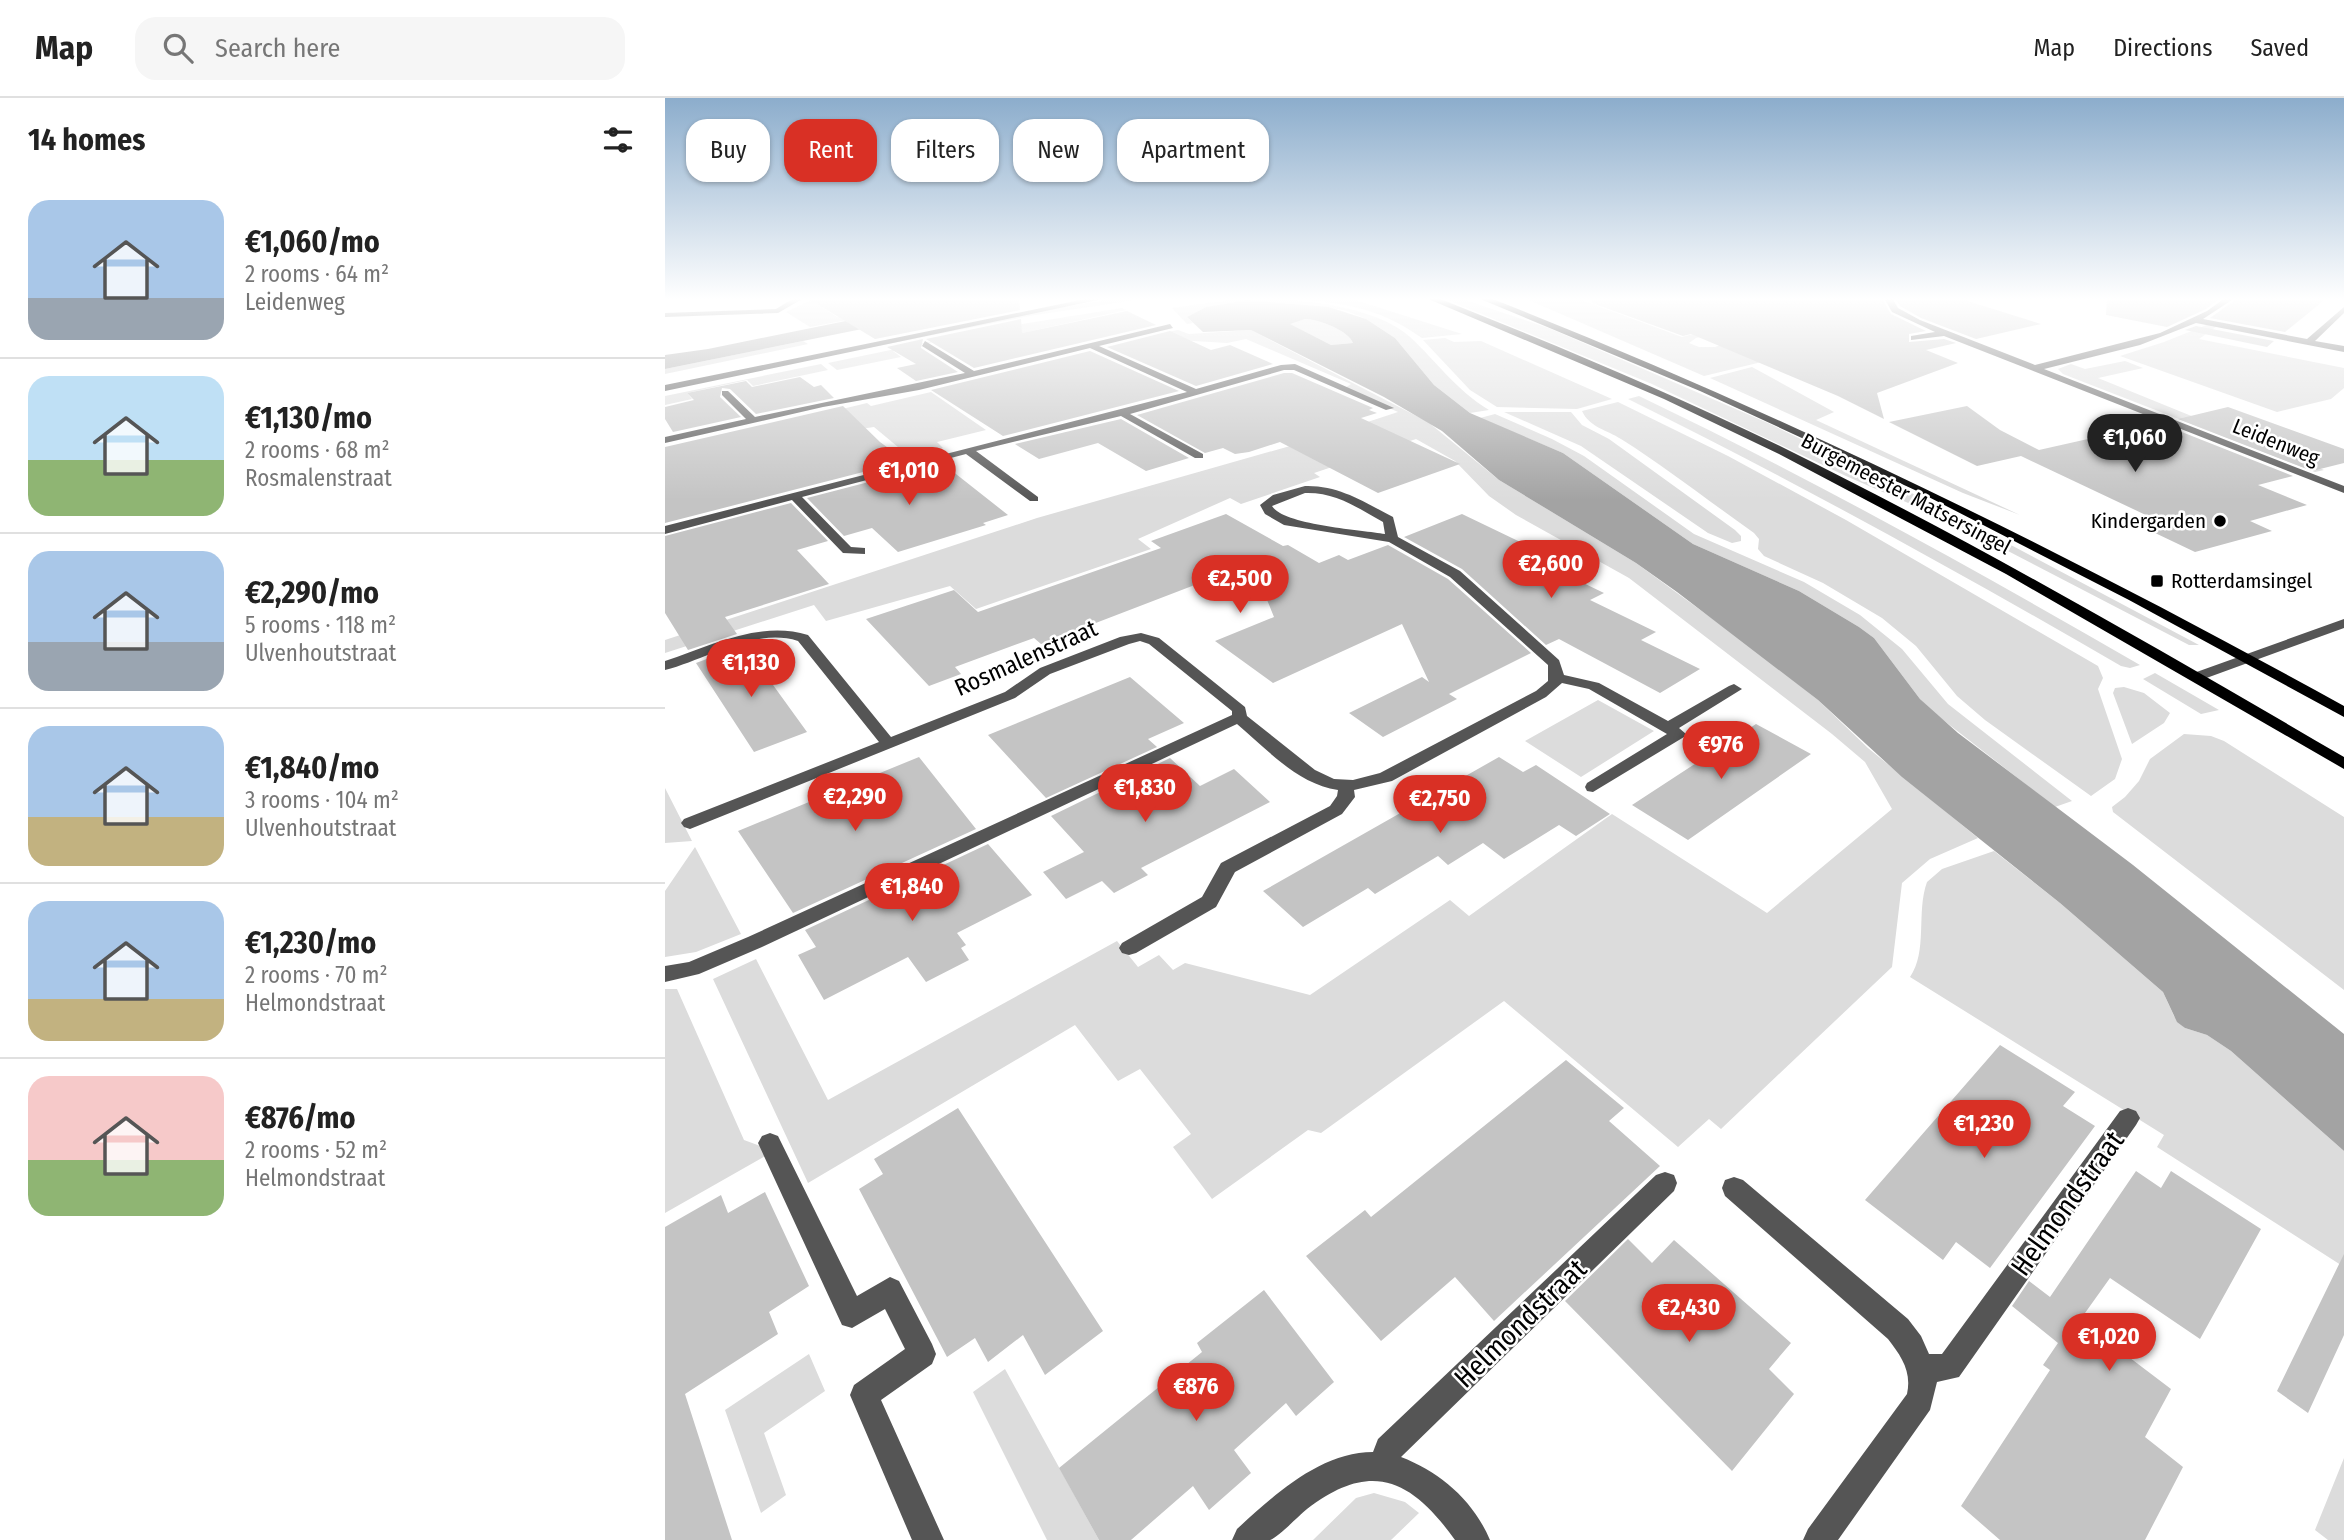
<!DOCTYPE html>
<meta charset="utf-8">
<style>
body{margin:0;font-family:"Fira Sans Condensed",sans-serif;background:#f6f6f6;color:#222;height:100vh;display:flex;flex-direction:column;font-size:26px;white-space:nowrap}
*{box-sizing:border-box;margin:0}
p{font-size:23px;color:#767676}
.icon{flex:none;width:38px;height:38px;fill:none;stroke:currentColor;stroke-width:2;stroke-linecap:round;stroke-linejoin:round}
.map{position:relative;flex:1;overflow:hidden}
.drawer{display:flex;flex-direction:column;background:#fff;width:665px}
.drawer>*{flex:none}
.guide{position:absolute;left:21px;top:21px;width:665px;height:63px;display:flex;gap:14px}
.price{position:absolute;translate:-50% -60px;padding:0 16px;border-radius:24px;background:#d93025;color:#fff;font-size:23px;line-height:46px;filter:drop-shadow(0 2px 4px #0008)}
.price::after{content:'';position:absolute;left:50%;top:42px;width:21px;height:16px;margin-left:-10px;background:inherit;clip-path:polygon(0 0,100% 0,50% 100%)}
.price.on{background:#222;color:#fff}
ul{padding:0;list-style:none}
li{display:flex;align-items:center;gap:21px;height:175px;padding:0 28px}
li+li{border-top:2px solid #e0e0e0}
li span{display:grid;place-items:center;flex:none;width:196px;height:140px;border-radius:21px;color:#555}
li>.icon{margin-inline-start:auto}
span .icon{width:84px;height:84px;fill:#fffc;stroke-width:1}
li b{font-size:30px}
h2{display:flex;justify-content:space-between;align-items:center;height:84px;padding:0 28px;font-size:30px}
.chip{padding:0 24px;border-radius:21px;background:#fff;box-shadow:0 2px 5px #0004;font-size:24px;line-height:63px}
.chip.on{background:#d93025;color:#fff}
header{display:flex;align-items:center;gap:42px;box-sizing:border-box;height:98px;padding:0 35px;background:#fff;border-bottom:2px solid #e0e0e0}
header strong{font-size:33px}
nav{display:flex;gap:38px;margin-inline-start:auto;font-size:24px}
.search{width:490px;height:63px;background:#f6f6f6;display:flex;align-items:center;gap:18px;box-sizing:border-box;padding:0 24px;border-radius:21px;color:#767676;font-size:26px}
main{display:flex;flex:1;min-height:0}
.map>svg:first-child{display:block}
.green{fill:#dcdcdc;fill-rule:evenodd}
.water{fill:#a3a3a3;fill-rule:evenodd}
.building{fill:#c4c4c4}
.lines{fill:none;stroke-linecap:round;stroke-linejoin:round}
.minor{fill:#555;fill-rule:evenodd}
.major{fill:#000;fill-rule:evenodd}
.poi-dot{fill:#000;stroke:#fff;stroke-width:2.5}
.labels{text-anchor:middle;stroke-width:5;stroke-linejoin:round;paint-order:stroke}
.far-street-label{font-size:21px;fill:#000;stroke:#fff}
.far-poi-label{font-size:21px;fill:#000;stroke:#fff;text-anchor:end}
.street-label{font-size:24px;fill:#000;stroke:#fff}
.near-street-label{font-size:28px;fill:#000;stroke:#fff}
</style>
<header>
<strong>Map</strong>
<div class="search"><svg class="icon" aria-label="search" viewBox="0 0 24 24"><circle cx="10" cy="10" r="6"/><path d="M15 15l6 6"/></svg>Search here</div>
<nav><a>Map</a><a>Directions</a><a>Saved</a></nav>
</header>
<main>
<section class="drawer">
<h2>14 homes<svg class="icon" aria-label="filters" viewBox="0 0 24 24"><path d="M4 7h16M4 17h16"/><circle cx="9" cy="7" r="2"/><circle cx="15" cy="17" r="2"/></svg></h2>
<ul>
<li><span style="background:linear-gradient(#a9c7e8 70%,#9aa5b1 0)"><svg class="icon" aria-label="home" viewBox="0 0 24 24"><path d="M3 11l9-7 9 7M6 9v11h12V9"/></svg></span><div><b>€1,060/mo</b><p>2 rooms · 64 m²</p><p>Leidenweg</p></div></li>
<li><span style="background:linear-gradient(#bfe0f5 60%,#8fb573 0)"><svg class="icon" aria-label="home" viewBox="0 0 24 24"><path d="M3 11l9-7 9 7M6 9v11h12V9"/></svg></span><div><b>€1,130/mo</b><p>2 rooms · 68 m²</p><p>Rosmalenstraat</p></div></li>
<li><span style="background:linear-gradient(#a9c7e8 65%,#9aa5b1 0)"><svg class="icon" aria-label="home" viewBox="0 0 24 24"><path d="M3 11l9-7 9 7M6 9v11h12V9"/></svg></span><div><b>€2,290/mo</b><p>5 rooms · 118 m²</p><p>Ulvenhoutstraat</p></div></li>
<li><span style="background:linear-gradient(#a9c7e8 65%,#c2b280 0)"><svg class="icon" aria-label="home" viewBox="0 0 24 24"><path d="M3 11l9-7 9 7M6 9v11h12V9"/></svg></span><div><b>€1,840/mo</b><p>3 rooms · 104 m²</p><p>Ulvenhoutstraat</p></div></li>
<li><span style="background:linear-gradient(#a9c7e8 70%,#c2b280 0)"><svg class="icon" aria-label="home" viewBox="0 0 24 24"><path d="M3 11l9-7 9 7M6 9v11h12V9"/></svg></span><div><b>€1,230/mo</b><p>2 rooms · 70 m²</p><p>Helmondstraat</p></div></li>
<li><span style="background:linear-gradient(#f6c9c9 60%,#8fb573 0)"><svg class="icon" aria-label="home" viewBox="0 0 24 24"><path d="M3 11l9-7 9 7M6 9v11h12V9"/></svg></span><div><b>€876/mo</b><p>2 rooms · 52 m²</p><p>Helmondstraat</p></div></li>
</ul>
</section>
<div class="map">
<svg width="1679" height="1442" viewBox="0 0 1679 1442">
<rect width="100%" height="100%" fill="#fff"/>
<path class="green" d="M 451,200 L 484,200 L 364,218 L 182,254 L 382,212 Z
M 579,200 C 626,200 708,206 745,239 C 773,265 790,291 824,312 L 805,315 L 769,287 L 730,240 L 701,221 L 682,213 L 664,209 L 582,202 L 541,209 L 522,219 L 528,225 L 522,226 L 507,210 Z
M 624,200 L 684,200 L 797,236 L 757,240 C 710,207 678,206 624,200 Z
M 778,200 L 795,200 L 886,231 L 1103,325 L 1265,404 L 1534,547 L 1524,547 L 1287,424 L 1181,378 L 987,286 Z
M 859,200 C 876,200 895,204 911,200 L 1017,239 L 1050,230 L 974,204 L 985,200 L 1081,200 L 1107,207 L 1128,200 L 1204,200 L 1206,206 L 1226,220 L 1199,209 L 1086,246 L 1117,259 L 1039,278 ZM 1152,204 L 1165,208 L 1050,249 L 1034,249 L 1024,245 L 1031,240 L 1073,229 L 1072,220 L 1080,216 L 1113,214 Z
M 146,202 L 172,219 L 251,204 L 225,214 L 145,229 L 121,214 Z
M 457,210 L 461,212 L 353,236 L 289,239 L 228,253 L 236,259 L 172,272 L 163,265 L 332,230 Z
M 640,221 C 654,221 684,233 688,245 L 666,247 L 624,226 Z
M 1544,226 L 1552,228 L 1534,241 L 1679,270 L 1679,290 L 1666,301 L 1612,314 L 1455,258 L 1499,244 Z
M 513,232 L 524,236 L 586,232 L 763,324 L 834,382 L 971,465 L 1086,549 L 1153,602 L 1203,650 L 1313,740 L 1265,761 L 1237,785 L 1227,869 L 1056,1031 L 1044,1021 L 1013,1049 L 839,903 L 656,1035 L 643,1032 L 547,1101 L 508,1049 L 526,1036 L 475,971 L 453,983 L 410,927 L 143,1085 L 48,881 L 91,861 L 163,1002 L 452,843 L 473,869 L 494,857 L 508,872 L 520,865 L 645,897 L 785,802 L 804,818 L 947,716 L 1102,815 L 1227,711 L 1200,664 L 1167,636 L 964,480 L 851,417 L 824,398 L 790,363 L 751,341 L 649,375 L 655,379 L 576,406 L 565,400 L 473,441 L 486,451 L 311,511 L 285,488 L 161,523 L 149,507 L 0,555 L 0,542 L 372,420 L 660,338 L 733,314 L 680,290 L 686,286 L 581,241 L 562,245 L 512,242 L 502,234 Z
M 780,240 L 789,244 L 816,243 L 947,301 L 912,311 L 832,309 L 805,292 L 758,242 Z
M 138,243 L 143,246 L 0,276 L 0,271 Z
M 1460,263 L 1478,270 L 1433,280 L 1659,372 L 1650,374 L 1398,276 L 1393,271 L 1406,266 L 1420,271 Z
M 156,266 L 163,272 L 88,288 L 82,282 L 22,295 L 27,301 L 0,307 L 0,298 Z
M 1087,269 L 1169,314 L 1151,322 L 1355,417 L 1298,395 L 1045,280 Z
M 266,294 L 321,332 L 272,344 L 278,350 L 245,359 L 209,329 L 195,331 L 173,312 L 202,305 L 206,308 Z
M 974,298 C 1145,380 1311,472 1475,567 L 1465,570 L 1456,568 C 1294,474 1131,384 963,301 Z
M 953,304 L 1063,358 L 1181,422 L 1433,568 L 1438,580 L 1433,591 L 1457,661 L 1450,681 L 1426,698 L 1320,622 L 1292,598 L 1251,548 L 1217,520 L 1158,485 L 1099,458 L 1093,451 L 1094,441 L 1089,435 C 1045,404 1002,370 956,341 C 942,332 924,329 917,313 Z
M 839,314 L 906,314 L 917,327 L 944,341 L 1070,432 L 1076,438 L 1076,443 L 1067,445 L 1043,435 L 916,348 Z
M 830,316 L 887,341 L 919,358 L 1029,436 L 1139,484 L 1195,517 L 1237,551 L 1283,606 L 1407,703 L 1390,709 L 1273,618 L 1255,601 L 1209,540 L 1194,529 L 1134,493 L 1028,446 L 898,355 L 815,320 Z
M 1490,575 L 1554,612 L 1536,616 L 1478,581 Z
M 1459,589 L 1479,595 L 1505,615 L 1499,625 L 1467,646 L 1448,595 L 1450,590 Z
M 933,602 L 989,633 L 916,679 L 860,643 Z
M 1519,636 L 1546,638 L 1559,643 L 1679,719 L 1679,892 L 1448,714 L 1447,709 L 1460,699 L 1474,683 L 1485,661 Z
M 0,690 L 27,743 L 0,745 Z
M 30,749 L 76,836 L 31,854 L 0,859 L 0,793 Z
M 1329,753 L 1395,805 L 1498,894 L 1509,918 L 1520,930 L 1542,937 L 1566,953 L 1679,1053 L 1679,1169 L 1492,1049 L 1499,1037 L 1245,879 C 1263,853 1251,814 1262,784 L 1277,771 Z
M 0,891 L 12,891 L 79,1042 L 98,1049 L 102,1057 L 0,1115 Z
M 144,1256 L 160,1293 L 99,1335 L 121,1397 L 96,1415 L 60,1312 Z
M 340,1271 L 434,1442 L 382,1442 L 308,1294 Z
M 1679,1360 L 1679,1442 L 1663,1442 L 1650,1432 Z
M 709,1395 L 740,1404 L 754,1415 L 726,1442 L 648,1442 L 691,1400 Z"/>
<path class="water" d="M 350,200 L 0,271 L 0,257 L 43,251 L 225,214 Z
M 582,202 L 664,209 L 701,221 L 730,240 L 769,287 L 805,315 L 898,355 L 1028,446 L 1134,493 L 1194,529 L 1209,540 L 1255,601 L 1293,635 L 1468,767 L 1679,936 L 1679,1053 L 1566,953 L 1542,937 L 1520,930 L 1512,924 L 1498,894 L 1395,805 L 1237,679 L 1153,602 L 1012,494 L 971,465 L 834,382 L 777,333 L 719,299 L 586,232 L 538,234 L 522,219 L 541,209 ZM 640,221 C 654,221 684,233 688,245 L 666,247 L 625,226 Z"/>
<path class="building" d="M 142,200 L 354,200 L 355,212 L 210,241 Z
M 928,200 L 1217,200 L 1226,216 L 1261,233 L 1244,236 L 1244,244 L 1279,241 L 1291,245 L 1261,252 L 1293,265 L 1212,295 L 1219,321 L 1173,298 L 1026,236 L 1018,238 L 927,205 Z
M 1230,200 L 1293,200 L 1376,226 L 1311,241 L 1256,220 L 1235,208 Z
M 1442,200 L 1555,200 L 1541,211 L 1502,229 L 1441,217 Z
M 1573,200 L 1662,200 L 1620,234 L 1545,220 Z
M 462,213 L 491,227 L 309,270 L 261,241 L 356,221 L 357,235 Z
M 1531,228 L 1609,243 L 1602,249 L 1520,232 Z
M 505,233 L 546,252 L 565,247 L 608,266 L 531,288 L 442,249 Z
M 258,241 L 256,250 L 293,274 L 251,283 L 232,270 L 251,266 L 222,249 Z
M 425,253 L 514,293 L 338,338 L 266,292 Z
M 619,275 L 627,275 L 708,310 L 704,312 L 712,315 L 696,320 L 795,366 L 713,395 L 615,344 L 584,354 L 570,356 L 558,350 L 540,355 L 472,317 Z
M 135,279 L 149,289 L 156,287 L 169,300 L 91,316 L 65,291 L 57,290 L 55,299 L 76,319 L 8,334 L 0,321 L 0,309 L 29,302 L 22,295 L 81,283 L 87,289 Z
M 178,308 L 215,344 L 241,363 L 0,425 L 0,349 Z
M 1302,308 L 1335,332 L 1374,352 L 1494,325 L 1628,378 L 1593,387 L 1642,407 L 1585,423 L 1607,433 L 1530,454 L 1467,424 L 1485,419 L 1356,358 L 1312,368 L 1224,324 Z
M 1563,309 L 1679,351 L 1679,365 L 1647,373 L 1513,321 Z
M 456,321 L 524,360 L 481,373 L 433,345 L 374,361 L 350,346 Z
M 277,365 L 343,417 L 318,425 L 321,427 L 233,454 L 207,430 L 179,438 L 142,400 Z
M 126,405 L 163,443 L 132,452 L 164,486 L 60,519 L 72,536 L 23,552 L 0,515 L 0,438 Z
M 561,416 L 618,448 L 623,447 L 654,465 L 674,457 L 683,462 L 723,447 L 783,481 L 866,555 L 784,596 L 792,601 L 718,639 L 684,615 L 757,579 L 764,584 L 737,526 L 608,585 L 550,543 L 609,519 L 587,465 L 376,546 L 369,540 L 290,569 L 296,576 L 264,588 L 201,521 L 289,492 L 313,514 L 496,450 L 486,443 Z
M 797,416 L 891,461 L 879,466 L 939,495 L 925,502 L 991,534 L 976,542 L 1035,571 L 995,595 L 894,541 L 881,547 L 797,471 L 739,439 Z
M 79,547 L 142,634 L 89,654 L 31,565 Z
M 465,579 L 519,625 L 483,641 L 492,649 L 381,700 L 323,637 Z
M 1091,626 L 1146,656 L 1023,742 L 967,707 Z
M 254,659 L 311,731 L 128,815 L 73,733 Z
M 834,659 L 858,674 L 871,667 L 945,716 L 911,738 L 894,727 L 839,761 L 818,745 L 783,767 L 773,758 L 710,796 L 703,790 L 638,829 L 598,793 Z
M 505,660 L 535,688 L 569,671 L 605,704 L 476,770 L 483,777 L 449,795 L 437,783 L 401,801 L 378,774 L 419,754 L 386,718 Z
M 323,746 L 367,797 L 292,835 L 301,847 L 296,850 L 304,862 L 261,884 L 243,859 L 159,902 L 133,857 L 151,849 L 140,832 Z
M 1335,947 L 1410,994 L 1398,1008 L 1430,1028 L 1325,1170 L 1291,1144 L 1278,1162 L 1200,1102 Z
M 901,962 L 959,1010 L 944,1023 L 995,1068 L 829,1223 L 790,1179 L 716,1243 L 641,1158 L 700,1112 L 706,1119 Z
M 293,1010 L 438,1233 L 380,1277 L 358,1237 L 323,1264 L 310,1240 L 282,1259 L 194,1091 L 218,1076 L 209,1061 Z
M 1471,1073 L 1496,1090 L 1506,1073 L 1596,1131 L 1535,1241 L 1445,1180 L 1415,1222 L 1506,1291 L 1480,1339 L 1518,1369 L 1480,1442 L 1335,1442 L 1296,1408 L 1385,1272 L 1378,1267 L 1393,1245 L 1347,1208 L 1364,1183 L 1385,1199 Z
M 100,1094 L 144,1188 L 104,1214 L 113,1236 L 20,1296 L 67,1442 L 0,1442 L 0,1129 L 56,1097 L 63,1115 Z
M 963,1141 L 987,1165 L 1009,1142 L 1126,1245 L 1104,1271 L 1129,1296 L 1067,1373 L 900,1203 Z
M 1679,1156 L 1679,1237 L 1643,1315 L 1612,1293 Z
M 599,1192 L 669,1284 L 631,1318 L 621,1305 L 569,1352 L 586,1375 L 544,1412 L 528,1388 L 466,1442 L 434,1442 L 394,1370 L 537,1254 L 532,1245 Z"/>
<g class="lines">
<path class="minor" d="M 129,200 L 139,200 L 113,215 L 0,219 L 0,215 L 111,211 Z
M 425,200 L 442,200 L 0,293 L 0,287 Z
M 1219,200 L 1227,200 L 1233,210 L 1255,222 L 1370,267 L 1495,235 L 1542,213 L 1560,200 L 1570,200 L 1538,221 L 1642,241 L 1679,209 L 1679,215 L 1650,243 L 1679,248 L 1679,254 L 1531,225 L 1475,247 L 1379,271 L 1679,388 L 1679,395 L 1279,238 L 1246,242 L 1246,238 L 1270,234 L 1227,214 Z
M 505,226 L 508,230 L 434,248 L 531,291 L 616,267 L 630,266 L 729,310 L 721,312 L 629,272 L 619,272 L 465,316 L 538,356 L 538,360 L 530,360 L 456,318 L 311,353 L 373,399 L 373,403 L 365,403 L 301,356 L 137,399 L 186,449 L 200,450 L 200,456 L 178,455 L 127,402 L 0,436 L 0,428 L 522,294 L 425,250 L 254,292 L 158,309 L 0,345 L 0,339 L 81,321 L 57,297 L 57,293 L 63,293 L 90,319 L 300,275 L 257,248 L 260,243 L 309,273 Z
M 640,388 C 674,387 699,404 728,419 L 733,439 L 795,473 L 894,562 L 899,577 L 934,585 L 1003,623 L 1064,588 L 1069,586 L 1077,591 L 1014,630 L 1021,636 L 1019,639 L 928,694 L 922,693 L 920,689 L 922,685 L 1002,636 L 924,591 L 897,585 L 881,599 L 727,683 L 689,692 L 690,699 L 677,716 L 570,774 L 551,809 L 471,855 L 464,857 L 457,855 L 454,850 L 457,845 L 537,799 L 556,765 L 665,708 L 672,698 L 673,692 C 632,686 602,651 572,626 L 97,849 L 34,876 L 0,884 L 0,868 L 24,864 L 83,839 L 567,617 L 567,613 L 484,546 L 475,543 L 464,546 L 385,576 L 350,600 L 25,731 L 19,729 L 16,725 L 19,721 L 214,644 L 133,543 C 89,529 41,562 0,572 L 0,563 C 45,548 95,522 143,537 L 226,639 L 340,594 L 375,570 L 455,539 L 476,535 L 494,540 L 580,609 L 582,618 L 650,672 L 669,681 L 688,682 L 715,675 L 871,593 L 883,583 L 883,567 L 785,479 L 724,444 L 619,427 L 600,416 L 595,407 L 608,397 ZM 640,395 C 671,394 693,410 718,424 L 720,436 C 697,432 618,427 607,408 Z
M 1679,521 L 1679,530 L 1536,582 L 1531,583 L 1524,579 L 1526,576 Z
M 1463,1010 L 1471,1013 L 1475,1020 L 1471,1027 L 1294,1279 L 1272,1284 L 1265,1312 L 1173,1442 L 1138,1442 L 1143,1431 L 1242,1296 C 1247,1273 1236,1258 1223,1241 L 1060,1098 L 1057,1090 L 1060,1082 L 1069,1079 L 1078,1082 L 1243,1221 L 1256,1238 L 1264,1256 L 1277,1256 L 1455,1013 Z
M 105,1035 L 113,1038 L 192,1198 L 225,1179 L 234,1183 L 267,1246 L 271,1256 L 267,1266 L 216,1302 L 279,1442 L 247,1442 L 185,1297 L 189,1287 L 240,1251 L 220,1211 L 187,1230 L 177,1227 L 93,1045 L 97,1038 Z
M 1000,1074 L 1009,1077 L 1012,1085 L 1009,1093 L 736,1359 C 775,1374 808,1402 825,1442 L 790,1442 C 747,1382 707,1361 642,1411 C 633,1418 614,1439 605,1442 C 595,1442 578,1442 567,1442 L 572,1431 C 608,1398 655,1354 708,1354 L 713,1341 L 991,1077 Z"/>
<path class="major" d="M 761,200 L 773,200 C 891,247 1009,296 1123,352 C 1313,446 1496,552 1679,659 L 1679,671 L 1341,476 L 1114,356 L 999,301 Z
M 813,200 L 825,200 C 1120,316 1402,455 1679,608 L 1679,619 L 1464,502 L 1252,393 L 1035,293 Z"/>
</g>
<linearGradient id="sky" x2="0" y2="1"><stop stop-color="#8cadcc"/><stop offset="0.5" stop-color="#fff"/><stop offset="1" stop-color="#fff" stop-opacity="0"/></linearGradient>
<rect width="1679" height="402" fill="url(#sky)"/>
<g class="poi-dot">
<circle cx="1555" cy="423" r="7"/>
<rect x="1485" y="476" width="14" height="14" rx="3.5"/>
</g>
<g class="labels">
<g class="far-street-label">
<text transform="translate(1611 344) rotate(22)" y="7">Leidenweg</text>
<text transform="translate(1241 396) rotate(28)" y="7">Burgemeester Matsersingel</text>
</g>
<g class="far-poi-label">
<text x="1541" y="430">Kindergarden</text>
<text x="1506" y="490" text-anchor="start">Rotterdamsingel</text>
</g>
<g class="street-label">
<text transform="translate(361 560) rotate(-24)" y="8">Rosmalenstraat</text>
</g>
<g class="near-street-label">
<text transform="translate(1402 1105) rotate(-54)" y="10">Helmondstraat</text>
<text transform="translate(855 1225) rotate(-44)" y="10">Helmondstraat</text>
</g>
</g>
</svg>
<b class="price on" style="left:1470px;top:376px">€1,060</b>
<b class="price" style="left:244px;top:409px">€1,010</b>
<b class="price" style="left:886px;top:502px">€2,600</b>
<b class="price" style="left:575px;top:517px">€2,500</b>
<b class="price" style="left:86px;top:601px">€1,130</b>
<b class="price" style="left:1056px;top:683px">€976</b>
<b class="price" style="left:480px;top:726px">€1,830</b>
<b class="price" style="left:190px;top:735px">€2,290</b>
<b class="price" style="left:775px;top:737px">€2,750</b>
<b class="price" style="left:247px;top:825px">€1,840</b>
<b class="price" style="left:1319px;top:1062px">€1,230</b>
<b class="price" style="left:1024px;top:1246px">€2,430</b>
<b class="price" style="left:1444px;top:1275px">€1,020</b>
<b class="price" style="left:531px;top:1325px">€876</b>
<div class="guide">
<a class="chip">Buy</a>
<a class="chip on">Rent</a>
<a class="chip">Filters</a>
<a class="chip">New</a>
<a class="chip">Apartment</a>
</div>
</div>
</main>
